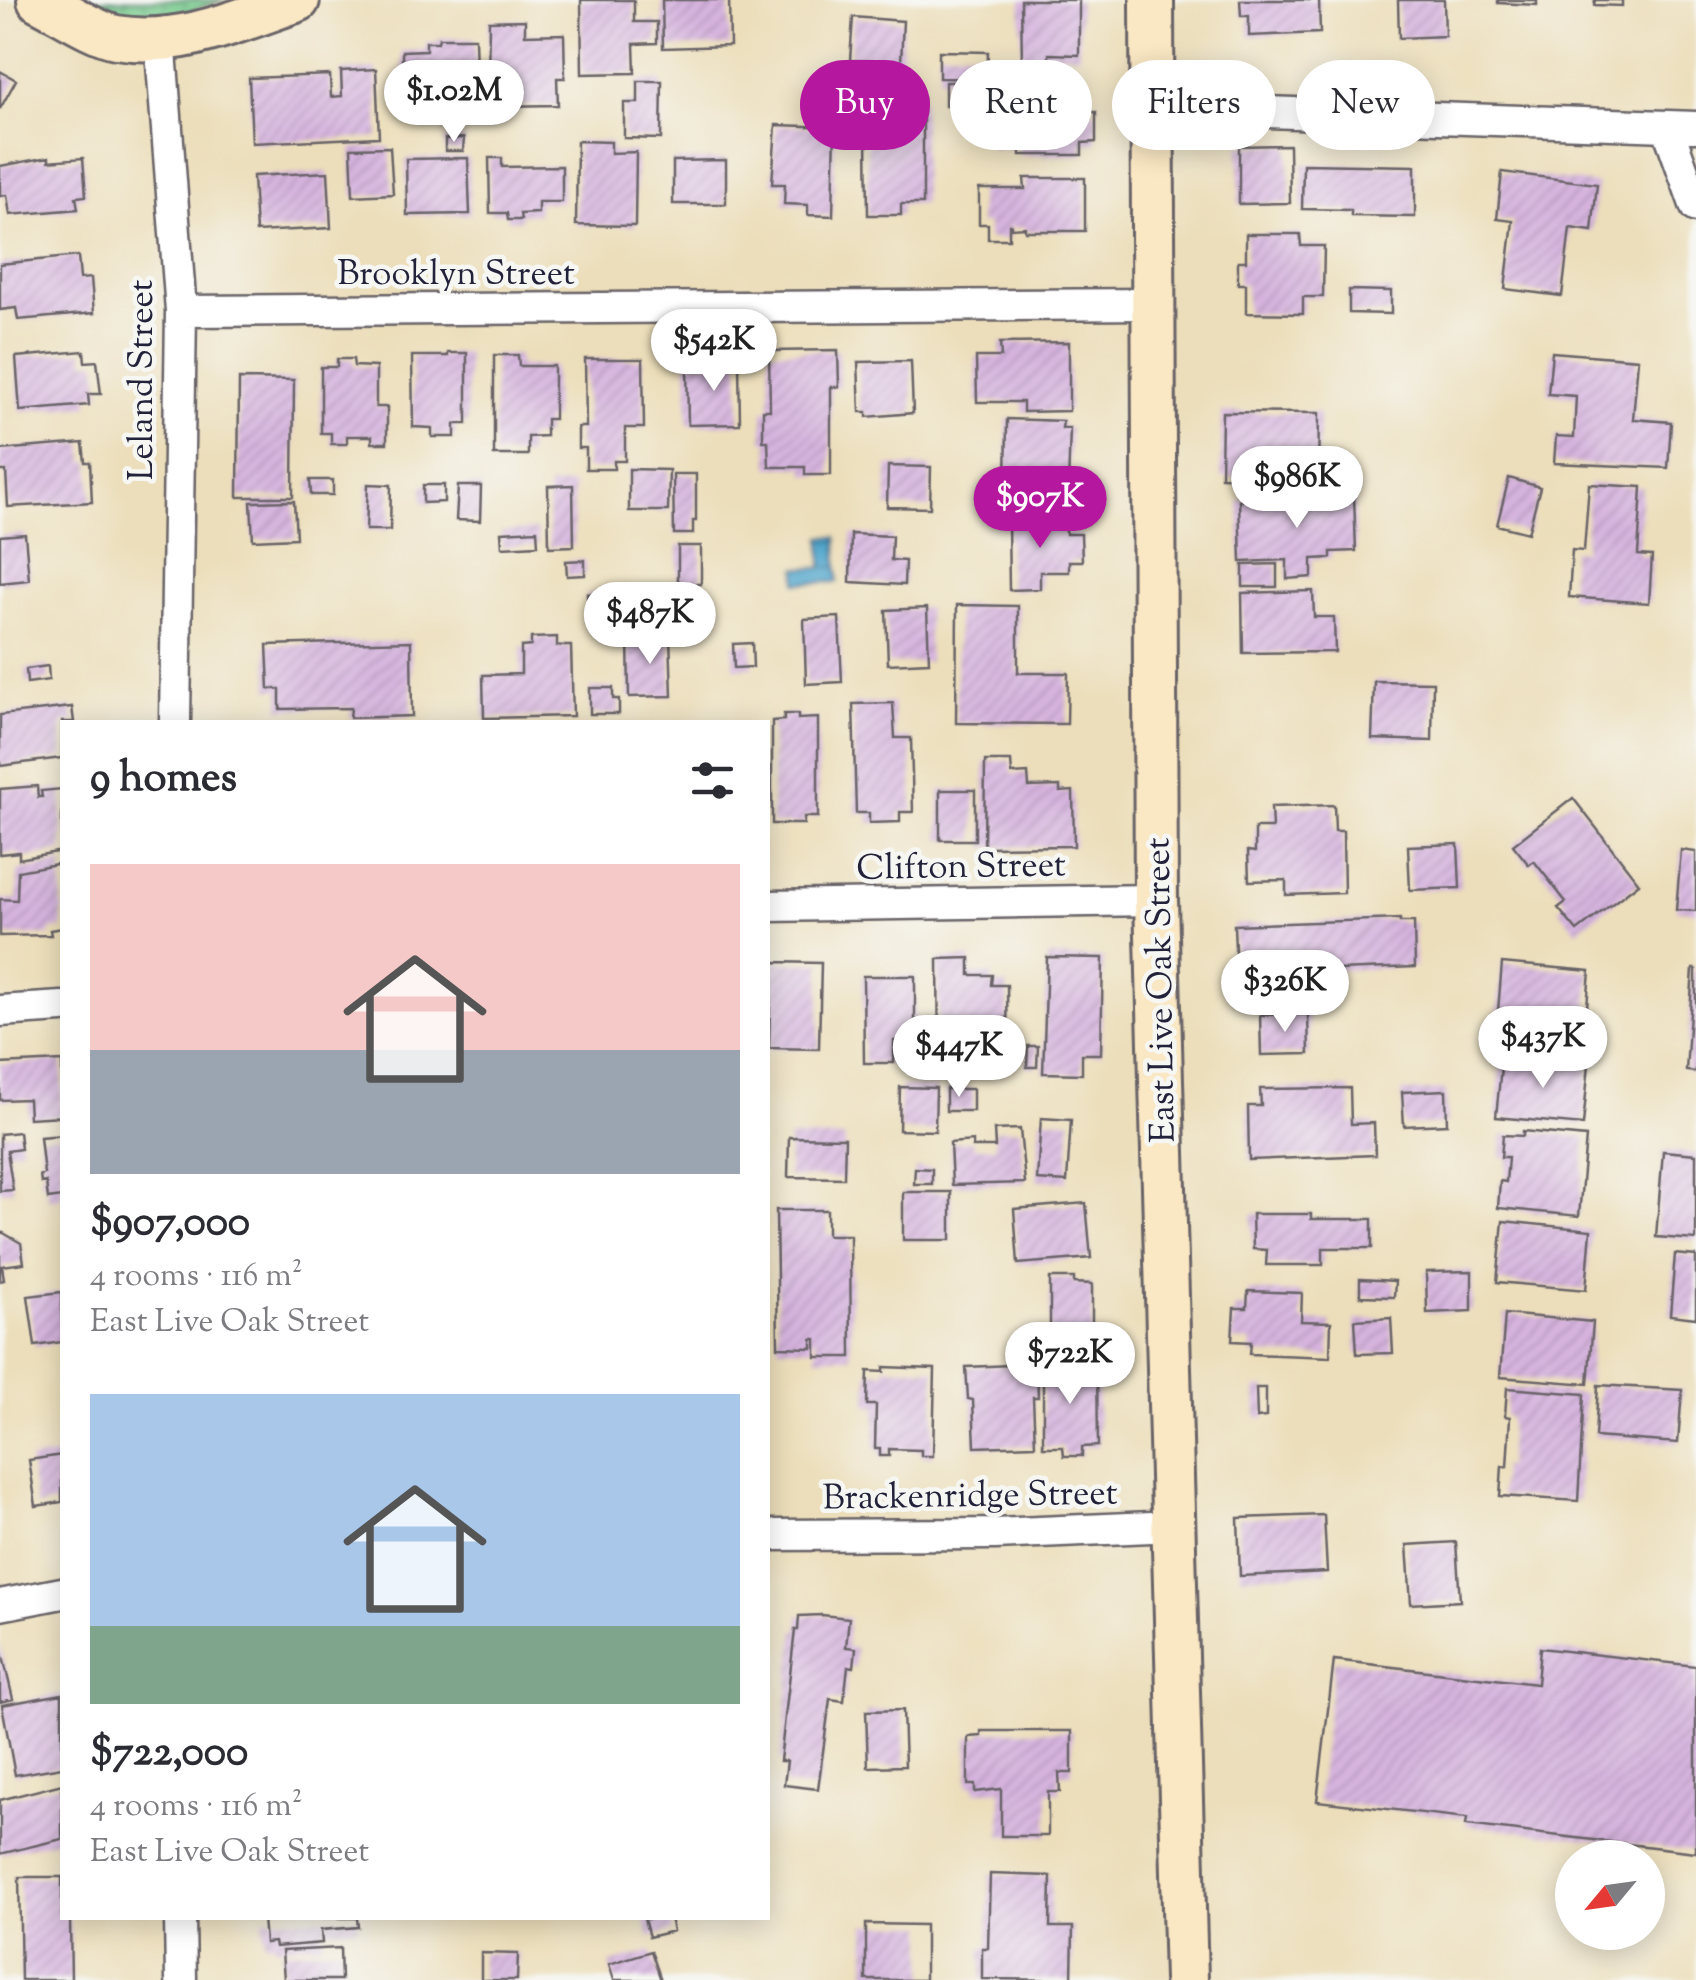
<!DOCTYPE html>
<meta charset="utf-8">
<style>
body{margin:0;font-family:"Sorts Mill Goudy",serif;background:#f7f7f7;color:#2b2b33;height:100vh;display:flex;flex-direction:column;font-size:38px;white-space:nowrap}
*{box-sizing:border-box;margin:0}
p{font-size:32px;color:#7c7c81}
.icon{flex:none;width:55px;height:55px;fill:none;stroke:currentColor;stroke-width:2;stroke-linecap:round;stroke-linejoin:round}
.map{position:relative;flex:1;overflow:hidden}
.side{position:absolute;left:60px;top:720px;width:710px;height:1200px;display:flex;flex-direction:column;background:#fff;border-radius:0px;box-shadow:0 5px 25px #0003}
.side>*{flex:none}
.hud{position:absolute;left:800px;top:60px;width:745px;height:90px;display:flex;gap:20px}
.needle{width:65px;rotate:241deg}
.tools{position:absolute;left:1555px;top:1840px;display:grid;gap:20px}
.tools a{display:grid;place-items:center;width:110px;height:110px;border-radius:50%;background:#fff;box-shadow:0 5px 25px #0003;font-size:50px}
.price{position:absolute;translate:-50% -85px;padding:0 22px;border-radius:35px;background:#fff;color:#222;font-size:32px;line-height:65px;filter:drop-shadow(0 2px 5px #0008)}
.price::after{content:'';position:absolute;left:50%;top:60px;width:30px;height:22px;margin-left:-15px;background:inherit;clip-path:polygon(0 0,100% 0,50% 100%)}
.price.current{background:#b5179e;color:#fff}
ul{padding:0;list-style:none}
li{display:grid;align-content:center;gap:20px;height:530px;padding:0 30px}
li span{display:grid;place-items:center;height:310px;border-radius:0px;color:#555}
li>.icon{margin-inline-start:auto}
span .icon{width:180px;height:180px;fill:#fffc;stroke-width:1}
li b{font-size:42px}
h2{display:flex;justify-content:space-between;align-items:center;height:120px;padding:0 30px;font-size:42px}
.tag{padding:0 35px;border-radius:45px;background:#fff;box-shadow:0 5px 25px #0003;font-size:35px;line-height:90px}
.tag.current{background:#b5179e;color:#fff}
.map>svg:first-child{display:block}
.park{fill:url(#park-dots);stroke:#4c7664;stroke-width:2.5}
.water{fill:url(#water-waves);stroke:#386383;stroke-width:2.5}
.building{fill:url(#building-hatch)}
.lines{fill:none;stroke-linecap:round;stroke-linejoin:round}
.street-casing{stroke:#696467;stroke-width:35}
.secondary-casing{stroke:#696467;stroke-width:48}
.street{stroke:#fff;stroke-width:30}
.secondary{stroke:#fae7c3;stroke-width:42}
.labels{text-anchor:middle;stroke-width:9;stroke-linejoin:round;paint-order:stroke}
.street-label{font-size:35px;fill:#22223b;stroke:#f6f6f2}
</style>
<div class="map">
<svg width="1696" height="1980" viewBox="0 0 1696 1980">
<defs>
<pattern id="park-dots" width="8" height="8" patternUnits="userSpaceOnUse" patternTransform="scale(2.5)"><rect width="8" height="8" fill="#77ca8c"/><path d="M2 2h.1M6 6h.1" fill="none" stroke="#67ad7a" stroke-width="1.8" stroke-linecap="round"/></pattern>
<pattern id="water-waves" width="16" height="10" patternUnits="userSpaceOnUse" patternTransform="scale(2.5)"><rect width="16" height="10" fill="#4fa4cb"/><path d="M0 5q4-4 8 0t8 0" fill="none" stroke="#4185a6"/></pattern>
<pattern id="building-hatch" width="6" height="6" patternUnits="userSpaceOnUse" patternTransform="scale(2.5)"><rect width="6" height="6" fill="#d6b4de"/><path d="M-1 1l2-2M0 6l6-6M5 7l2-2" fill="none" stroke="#b79abf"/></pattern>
</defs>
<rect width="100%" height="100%" fill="#f6f6f2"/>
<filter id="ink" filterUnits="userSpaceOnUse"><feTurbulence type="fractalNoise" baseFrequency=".01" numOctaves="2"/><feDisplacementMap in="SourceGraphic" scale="20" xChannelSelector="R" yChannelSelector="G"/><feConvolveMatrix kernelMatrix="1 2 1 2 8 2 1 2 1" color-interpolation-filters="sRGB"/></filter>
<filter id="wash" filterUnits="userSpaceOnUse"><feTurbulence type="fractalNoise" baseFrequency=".0048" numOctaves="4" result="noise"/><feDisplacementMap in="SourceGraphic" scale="40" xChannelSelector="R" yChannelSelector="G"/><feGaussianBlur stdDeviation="2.25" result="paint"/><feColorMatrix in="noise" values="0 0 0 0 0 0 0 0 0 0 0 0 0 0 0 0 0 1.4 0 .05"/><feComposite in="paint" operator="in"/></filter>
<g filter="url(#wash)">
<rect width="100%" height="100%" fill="#ecdeba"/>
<path class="park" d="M 70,0 L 225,0 L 169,18 L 119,21 Z"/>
<path class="water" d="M 822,537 L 837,537 L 838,582 L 797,583 L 797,568 L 822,568 Z"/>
<g id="blocks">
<path class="building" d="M 581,0 L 634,0 L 634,22 L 657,22 L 657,43 L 634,44 L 635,73 L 582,74 Z
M 662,0 L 729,0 L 730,46 L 663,48 Z
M 1021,0 L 1079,0 L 1079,55 L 1049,54 L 1049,66 L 1022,66 Z
M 1240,0 L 1319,0 L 1320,33 L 1249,36 L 1249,16 L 1241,16 Z
M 1398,0 L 1444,0 L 1445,36 L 1399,38 Z
M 1498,0 L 1537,0 L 1537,5 L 1498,3 Z
M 1595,0 L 1622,0 L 1622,6 L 1594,5 Z
M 853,17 L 903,21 L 901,62 L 850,60 Z
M 525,20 L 525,35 L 564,34 L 565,78 L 557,78 L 558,105 L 495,106 L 495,81 L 488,81 L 489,21 Z
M 439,38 L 475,38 L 476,71 L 469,71 L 470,112 L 403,113 L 402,51 L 426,50 L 426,42 L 438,42 Z
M 939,51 L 988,52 L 987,79 L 939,78 Z
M 376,69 L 379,137 L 252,143 L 249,78 L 330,75 L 331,97 L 342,96 L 341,71 Z
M 0,71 L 16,80 L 0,109 Z
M 638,81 L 662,81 L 661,139 L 624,138 L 624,103 L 638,103 Z
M 945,82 L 976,82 L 975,106 L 945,106 Z
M 892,98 L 923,98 L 923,204 L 901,204 L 901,215 L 868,215 L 867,135 L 893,135 Z
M 1018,100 L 1081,100 L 1082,112 L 1096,112 L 1096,142 L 1082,143 L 1082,155 L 1020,155 L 1020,148 L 991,148 L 991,118 L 1018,119 Z
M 776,125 L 835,127 L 833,216 L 808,215 L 808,205 L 784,204 L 785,184 L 772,184 Z
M 464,138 L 463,151 L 445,151 L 445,139 Z
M 577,141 L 611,142 L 611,153 L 636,152 L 635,226 L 576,225 Z
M 1289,145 L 1290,203 L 1239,204 L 1239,146 Z
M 390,147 L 393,194 L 353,196 L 351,148 Z
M 49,157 L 49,161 L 83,158 L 86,196 L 76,197 L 78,209 L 10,215 L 7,195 L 0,196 L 0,166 Z
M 468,158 L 470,214 L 407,215 L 406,159 Z
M 489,158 L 502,158 L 502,167 L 562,166 L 562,202 L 538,202 L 538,213 L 520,214 L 521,220 L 508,220 L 507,213 L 490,213 Z
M 726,160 L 726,204 L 673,204 L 673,161 Z
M 1303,164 L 1415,166 L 1415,217 L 1351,216 L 1351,210 L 1302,209 Z
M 328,172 L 331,228 L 256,232 L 253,176 Z
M 1502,172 L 1597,184 L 1592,231 L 1570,228 L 1562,296 L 1505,289 L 1513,221 L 1497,219 Z
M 1024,178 L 1085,178 L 1085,231 L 1025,231 L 1025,227 L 1011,228 L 1011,224 L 1009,224 L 1009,239 L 988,239 L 988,224 L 979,224 L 979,189 L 1025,189 Z
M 1246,234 L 1300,234 L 1301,246 L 1324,246 L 1323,297 L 1303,297 L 1303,314 L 1246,313 L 1246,284 L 1238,284 L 1238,261 L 1246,261 Z
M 78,256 L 80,279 L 91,278 L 94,313 L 18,320 L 16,308 L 0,310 L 0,264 Z
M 1349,290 L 1391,291 L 1391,314 L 1349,313 Z
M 1069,342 L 1069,411 L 1023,412 L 1023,402 L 977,402 L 976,357 L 1001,357 L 1000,343 Z
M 838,350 L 839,387 L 831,387 L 831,475 L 805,475 L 805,467 L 769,467 L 768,441 L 763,441 L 763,410 L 770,410 L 769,351 Z
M 84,351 L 85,362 L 97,361 L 101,394 L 88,394 L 89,405 L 20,411 L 16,357 Z
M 1552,352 L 1638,359 L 1633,419 L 1671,422 L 1668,468 L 1554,463 L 1556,436 L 1574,437 L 1576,396 L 1548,394 Z
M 448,353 L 467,353 L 467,424 L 455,424 L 455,437 L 432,437 L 432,428 L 413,427 L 412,356 L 448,356 Z
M 494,355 L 518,355 L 519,366 L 554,366 L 554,419 L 546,419 L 546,436 L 528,437 L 528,455 L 494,455 Z
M 337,359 L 353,359 L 354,366 L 376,367 L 376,407 L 387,407 L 387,443 L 372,443 L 372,436 L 347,436 L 347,444 L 331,444 L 331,433 L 321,433 L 321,367 L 337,367 Z
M 585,359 L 643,359 L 644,428 L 625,428 L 625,461 L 614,461 L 614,469 L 586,469 L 586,448 L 578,448 L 578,427 L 586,427 Z
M 911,361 L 913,413 L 867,417 L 867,412 L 860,412 L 858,362 Z
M 739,362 L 740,424 L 688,425 L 687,363 Z
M 239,379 L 294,380 L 293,497 L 238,497 Z
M 1222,412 L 1319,413 L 1318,479 L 1221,477 Z
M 1007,419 L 1063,421 L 1062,428 L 1070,428 L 1068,487 L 1006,486 Z
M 83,443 L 85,462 L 90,462 L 92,502 L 8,507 L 6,471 L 0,471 L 0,450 Z
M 888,466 L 931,467 L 930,508 L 887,507 Z
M 629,469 L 669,470 L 668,511 L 629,511 Z
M 673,474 L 696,474 L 696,521 L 693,521 L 693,534 L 674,534 Z
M 1509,478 L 1540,487 L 1528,533 L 1497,525 Z
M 310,480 L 333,480 L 333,495 L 311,495 Z
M 368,484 L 391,485 L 390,530 L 366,530 Z
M 1589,484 L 1642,487 L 1638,555 L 1652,556 L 1649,603 L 1569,597 L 1572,550 L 1584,551 Z
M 423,485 L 444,485 L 444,502 L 423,503 Z
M 573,485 L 574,546 L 549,547 L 548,486 Z
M 458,486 L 481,486 L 480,521 L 456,520 Z
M 1354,496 L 1356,551 L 1331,552 L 1331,558 L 1312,559 L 1312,577 L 1287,579 L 1287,560 L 1241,562 L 1239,500 Z
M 294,501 L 296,538 L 253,540 L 251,502 Z
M 1066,519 L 1066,534 L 1081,534 L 1082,561 L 1069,561 L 1069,572 L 1040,572 L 1040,589 L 1009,590 L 1008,520 Z
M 537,530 L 538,545 L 502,547 L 501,532 Z
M 25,534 L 29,580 L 0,583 L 0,536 Z
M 851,534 L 892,536 L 891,560 L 905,561 L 904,585 L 850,582 Z
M 678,546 L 701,546 L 701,584 L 678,584 Z
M 585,560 L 585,575 L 567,576 L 566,561 Z
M 1277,564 L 1277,587 L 1243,587 L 1243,565 Z
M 1313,591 L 1314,617 L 1334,617 L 1335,652 L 1243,653 L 1242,593 Z
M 607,592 L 608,615 L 588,617 L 587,594 Z
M 957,605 L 1018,606 L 1018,673 L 1068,673 L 1067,724 L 956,723 Z
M 927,608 L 929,662 L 888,664 L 886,610 Z
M 839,617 L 842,682 L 806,684 L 804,619 Z
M 670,636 L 672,696 L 629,697 L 628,637 Z
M 557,637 L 557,646 L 571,646 L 573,716 L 484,718 L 483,675 L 521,674 L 521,647 L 531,646 L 531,638 Z
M 411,641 L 412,716 L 350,718 L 351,708 L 280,709 L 280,689 L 269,689 L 267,645 Z
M 752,643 L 753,667 L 734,668 L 733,644 Z
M 48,666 L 49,680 L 27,683 L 26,669 Z
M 1374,681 L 1433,682 L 1432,741 L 1372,739 Z
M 590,688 L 613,688 L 613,699 L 619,699 L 619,714 L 590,714 Z
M 893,703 L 895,738 L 911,738 L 913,812 L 900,812 L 900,822 L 869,823 L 869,813 L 856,813 L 853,704 Z
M 72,707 L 74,722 L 62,722 L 62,758 L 0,766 L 0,715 Z
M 784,714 L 798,714 L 798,719 L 818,718 L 818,817 L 804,817 L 804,824 L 772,824 L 772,721 L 784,720 Z
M 985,761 L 1011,761 L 1012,774 L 1028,773 L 1029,787 L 1060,786 L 1060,792 L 1073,791 L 1074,846 L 984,847 Z
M 37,786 L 38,797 L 42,797 L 41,791 L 62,789 L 62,851 L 19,859 L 19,852 L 0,854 L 0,789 Z
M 940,790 L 975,790 L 975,840 L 940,840 Z
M 1573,798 L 1639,883 L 1577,931 L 1558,908 L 1566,902 L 1534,861 L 1529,865 L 1513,845 Z
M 1334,805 L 1335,831 L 1343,831 L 1344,893 L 1286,895 L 1286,880 L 1249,881 L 1248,851 L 1255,852 L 1255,828 L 1272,828 L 1271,807 Z
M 1458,844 L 1460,888 L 1410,890 L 1408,846 Z
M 1681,850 L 1696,852 L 1696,911 L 1676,910 Z
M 62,863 L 62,928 L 50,930 L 51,935 L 0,936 L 0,899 L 17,900 L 18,871 Z
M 1400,919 L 1400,922 L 1414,922 L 1415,967 L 1236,974 L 1234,925 Z
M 1047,957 L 1103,958 L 1101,1054 L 1082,1054 L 1082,1074 L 1043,1073 Z
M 970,958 L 970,975 L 992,975 L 991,985 L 1007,985 L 1008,1061 L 939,1061 L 938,959 Z
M 771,962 L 821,963 L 819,1049 L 769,1048 Z
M 1502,963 L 1590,971 L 1585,1031 L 1497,1023 Z
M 1693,969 L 1696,969 L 1696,1072 L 1686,1071 Z
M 863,976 L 915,976 L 915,1041 L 894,1041 L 894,1063 L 864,1063 Z
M 1308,1014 L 1309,1054 L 1261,1055 L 1260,1015 Z
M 1028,1046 L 1038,1046 L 1037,1067 L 1027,1067 Z
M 1502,1057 L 1589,1064 L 1583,1125 L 1496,1117 Z
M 62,1061 L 62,1116 L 29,1118 L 28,1099 L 0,1100 L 0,1064 Z
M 900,1087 L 936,1088 L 935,1131 L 899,1130 Z
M 1350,1088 L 1351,1124 L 1374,1123 L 1375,1155 L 1249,1160 L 1248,1106 L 1261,1106 L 1260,1089 Z
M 946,1089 L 973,1089 L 973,1111 L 946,1111 Z
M 1446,1090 L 1447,1124 L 1404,1126 L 1402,1092 Z
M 1041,1118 L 1071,1120 L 1067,1182 L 1037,1180 Z
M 1020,1129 L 1025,1183 L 952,1185 L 950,1143 L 973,1141 L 973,1147 L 995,1147 L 994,1130 Z
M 1523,1131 L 1586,1137 L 1579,1216 L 1498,1208 L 1500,1181 L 1506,1182 L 1508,1157 L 1501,1157 L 1503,1135 L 1523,1136 Z
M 19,1132 L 21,1149 L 7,1151 L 13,1190 L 0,1191 L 0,1134 Z
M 62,1135 L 62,1197 L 48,1199 L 46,1182 L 41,1183 L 40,1175 L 44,1174 L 40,1137 Z
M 789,1137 L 845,1138 L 844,1178 L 788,1177 Z
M 1663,1151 L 1696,1154 L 1696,1240 L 1656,1237 Z
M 915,1168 L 932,1169 L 932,1184 L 914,1184 Z
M 903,1192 L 951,1192 L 951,1240 L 903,1240 Z
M 1086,1203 L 1091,1258 L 1018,1264 L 1014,1209 Z
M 776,1210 L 827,1210 L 827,1235 L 850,1235 L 851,1357 L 816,1357 L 816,1339 L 812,1339 L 812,1348 L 778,1347 Z
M 1252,1214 L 1311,1214 L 1311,1219 L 1372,1219 L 1372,1248 L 1323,1248 L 1323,1265 L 1266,1265 L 1267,1250 L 1253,1249 Z
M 1503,1221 L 1591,1230 L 1586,1290 L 1497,1282 Z
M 0,1231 L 21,1243 L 24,1263 L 2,1266 L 4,1280 L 0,1281 Z
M 1675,1254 L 1696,1256 L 1696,1318 L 1670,1315 Z
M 1472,1271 L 1472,1311 L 1427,1313 L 1426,1272 Z
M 1050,1278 L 1074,1278 L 1074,1283 L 1092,1284 L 1092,1343 L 1069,1343 L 1069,1355 L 1050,1355 Z
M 1360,1279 L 1395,1281 L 1394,1297 L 1360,1296 Z
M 1248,1291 L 1302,1293 L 1301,1321 L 1331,1322 L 1330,1357 L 1250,1354 L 1251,1342 L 1232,1341 L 1234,1308 L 1247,1308 Z
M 62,1292 L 62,1342 L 35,1346 L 28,1296 Z
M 1505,1314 L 1593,1322 L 1588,1384 L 1500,1377 Z
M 1391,1318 L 1393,1353 L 1357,1354 L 1355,1320 Z
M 1097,1363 L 1098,1446 L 1082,1447 L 1082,1456 L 1064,1456 L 1063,1447 L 1043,1447 L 1043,1364 Z
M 1037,1364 L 1038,1397 L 1033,1397 L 1035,1445 L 975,1447 L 973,1400 L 968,1399 L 966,1367 Z
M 884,1367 L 935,1369 L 933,1456 L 921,1456 L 921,1450 L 889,1449 L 889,1456 L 880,1456 L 880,1448 L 875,1448 L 876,1405 L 867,1405 L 868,1371 L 884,1372 Z
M 1598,1385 L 1682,1390 L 1678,1443 L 1595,1437 Z
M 1256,1388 L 1266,1388 L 1266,1417 L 1257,1418 Z
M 1507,1388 L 1584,1394 L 1578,1501 L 1500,1496 L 1502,1466 L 1507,1467 L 1510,1417 L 1505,1416 Z
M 62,1455 L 62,1502 L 36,1506 L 29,1460 Z
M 1324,1515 L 1327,1572 L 1240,1576 L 1238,1518 Z
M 1456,1542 L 1460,1601 L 1411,1604 L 1407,1545 Z
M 822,1615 L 849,1618 L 846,1647 L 856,1648 L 854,1667 L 848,1666 L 844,1701 L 830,1699 L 818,1789 L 784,1785 L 787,1761 L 780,1761 L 795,1630 L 798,1630 L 799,1616 Z
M 0,1644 L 13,1699 L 0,1702 Z
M 1540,1648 L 1696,1666 L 1696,1852 L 1466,1825 L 1467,1818 L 1317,1801 L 1334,1660 L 1537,1684 Z
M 62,1694 L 62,1767 L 15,1775 L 2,1705 Z
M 903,1710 L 905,1766 L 868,1767 L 866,1711 Z
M 981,1731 L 1072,1731 L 1072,1773 L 1059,1773 L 1060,1792 L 1048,1792 L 1048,1836 L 1001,1836 L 1001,1789 L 975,1792 L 975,1785 L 968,1785 L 968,1737 L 981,1736 Z
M 62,1784 L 62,1839 L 0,1854 L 0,1800 Z
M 990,1874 L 1051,1876 L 1050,1927 L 1073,1927 L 1072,1980 L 982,1979 L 982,1948 L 988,1948 Z
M 19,1877 L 62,1877 L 62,1918 L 70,1918 L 71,1980 L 21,1980 Z
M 263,1918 L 357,1918 L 358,1927 L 321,1930 L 322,1943 L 275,1947 L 274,1942 L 265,1943 Z
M 670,1918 L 673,1931 L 649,1937 L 644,1919 Z
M 866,1924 L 925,1925 L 925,1980 L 866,1980 Z
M 340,1948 L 341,1980 L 284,1980 L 282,1951 Z
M 651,1951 L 661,1980 L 614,1980 L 609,1964 Z
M 481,1953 L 518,1954 L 517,1980 L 481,1980 Z"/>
</g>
</g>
<g filter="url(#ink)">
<use href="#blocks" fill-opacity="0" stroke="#696467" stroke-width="2.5"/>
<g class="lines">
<g class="street-casing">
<path id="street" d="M 160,38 L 181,311 L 175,722
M 1152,108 L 1696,127
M 1667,126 L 1696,207
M 181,311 L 1151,304
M 768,906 L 1156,900
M 0,1011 L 62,1007
M 768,1535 L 995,1534 L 1174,1526
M 0,1605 L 62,1593
M 180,1918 L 181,1980"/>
</g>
<g class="secondary-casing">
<path id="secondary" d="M 39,0 C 60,10 94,33 116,37 C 179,48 240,20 298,0
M 1152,0 L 1156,900 L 1186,1980"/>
</g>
<use href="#street" class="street"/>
<use href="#secondary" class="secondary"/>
</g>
</g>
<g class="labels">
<g class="street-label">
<text x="456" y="284">Brooklyn Street</text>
<text transform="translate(140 380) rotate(-90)" y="12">Leland Street</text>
<text transform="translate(961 865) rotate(-1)" y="12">Clifton Street</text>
<text transform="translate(1159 990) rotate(-91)" y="12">East Live Oak Street</text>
<text transform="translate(970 1494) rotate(-1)" y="12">Brackenridge Street</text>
</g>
</g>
</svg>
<div class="tools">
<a><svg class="needle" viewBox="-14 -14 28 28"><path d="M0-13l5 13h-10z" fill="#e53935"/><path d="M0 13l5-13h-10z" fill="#7c7c81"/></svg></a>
</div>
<b class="price" style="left:454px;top:145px">$1.02M</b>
<b class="price" style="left:714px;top:394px">$542K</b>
<b class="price" style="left:1297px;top:531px">$986K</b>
<b class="price current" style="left:1040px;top:551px">$907K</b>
<b class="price" style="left:650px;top:667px">$487K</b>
<b class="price" style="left:1285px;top:1035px">$326K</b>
<b class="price" style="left:1543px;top:1091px">$437K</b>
<b class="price" style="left:959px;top:1100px">$447K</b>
<b class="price" style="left:1070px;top:1407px">$722K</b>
<div class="hud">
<a class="tag current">Buy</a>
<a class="tag">Rent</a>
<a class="tag">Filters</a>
<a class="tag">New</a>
</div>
<section class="side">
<h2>9 homes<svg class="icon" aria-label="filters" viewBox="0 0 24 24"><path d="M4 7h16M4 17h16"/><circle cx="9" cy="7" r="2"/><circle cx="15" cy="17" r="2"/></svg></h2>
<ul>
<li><span style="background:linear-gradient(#f6c9c9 60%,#9aa5b1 0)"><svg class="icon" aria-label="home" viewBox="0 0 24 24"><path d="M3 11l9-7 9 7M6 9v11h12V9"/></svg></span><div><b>$907,000</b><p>4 rooms · 116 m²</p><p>East Live Oak Street</p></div></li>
<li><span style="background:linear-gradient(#a9c7e8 75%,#7fa58c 0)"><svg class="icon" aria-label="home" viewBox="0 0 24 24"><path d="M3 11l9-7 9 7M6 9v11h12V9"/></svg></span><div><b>$722,000</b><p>4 rooms · 116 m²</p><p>East Live Oak Street</p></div></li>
</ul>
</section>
</div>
